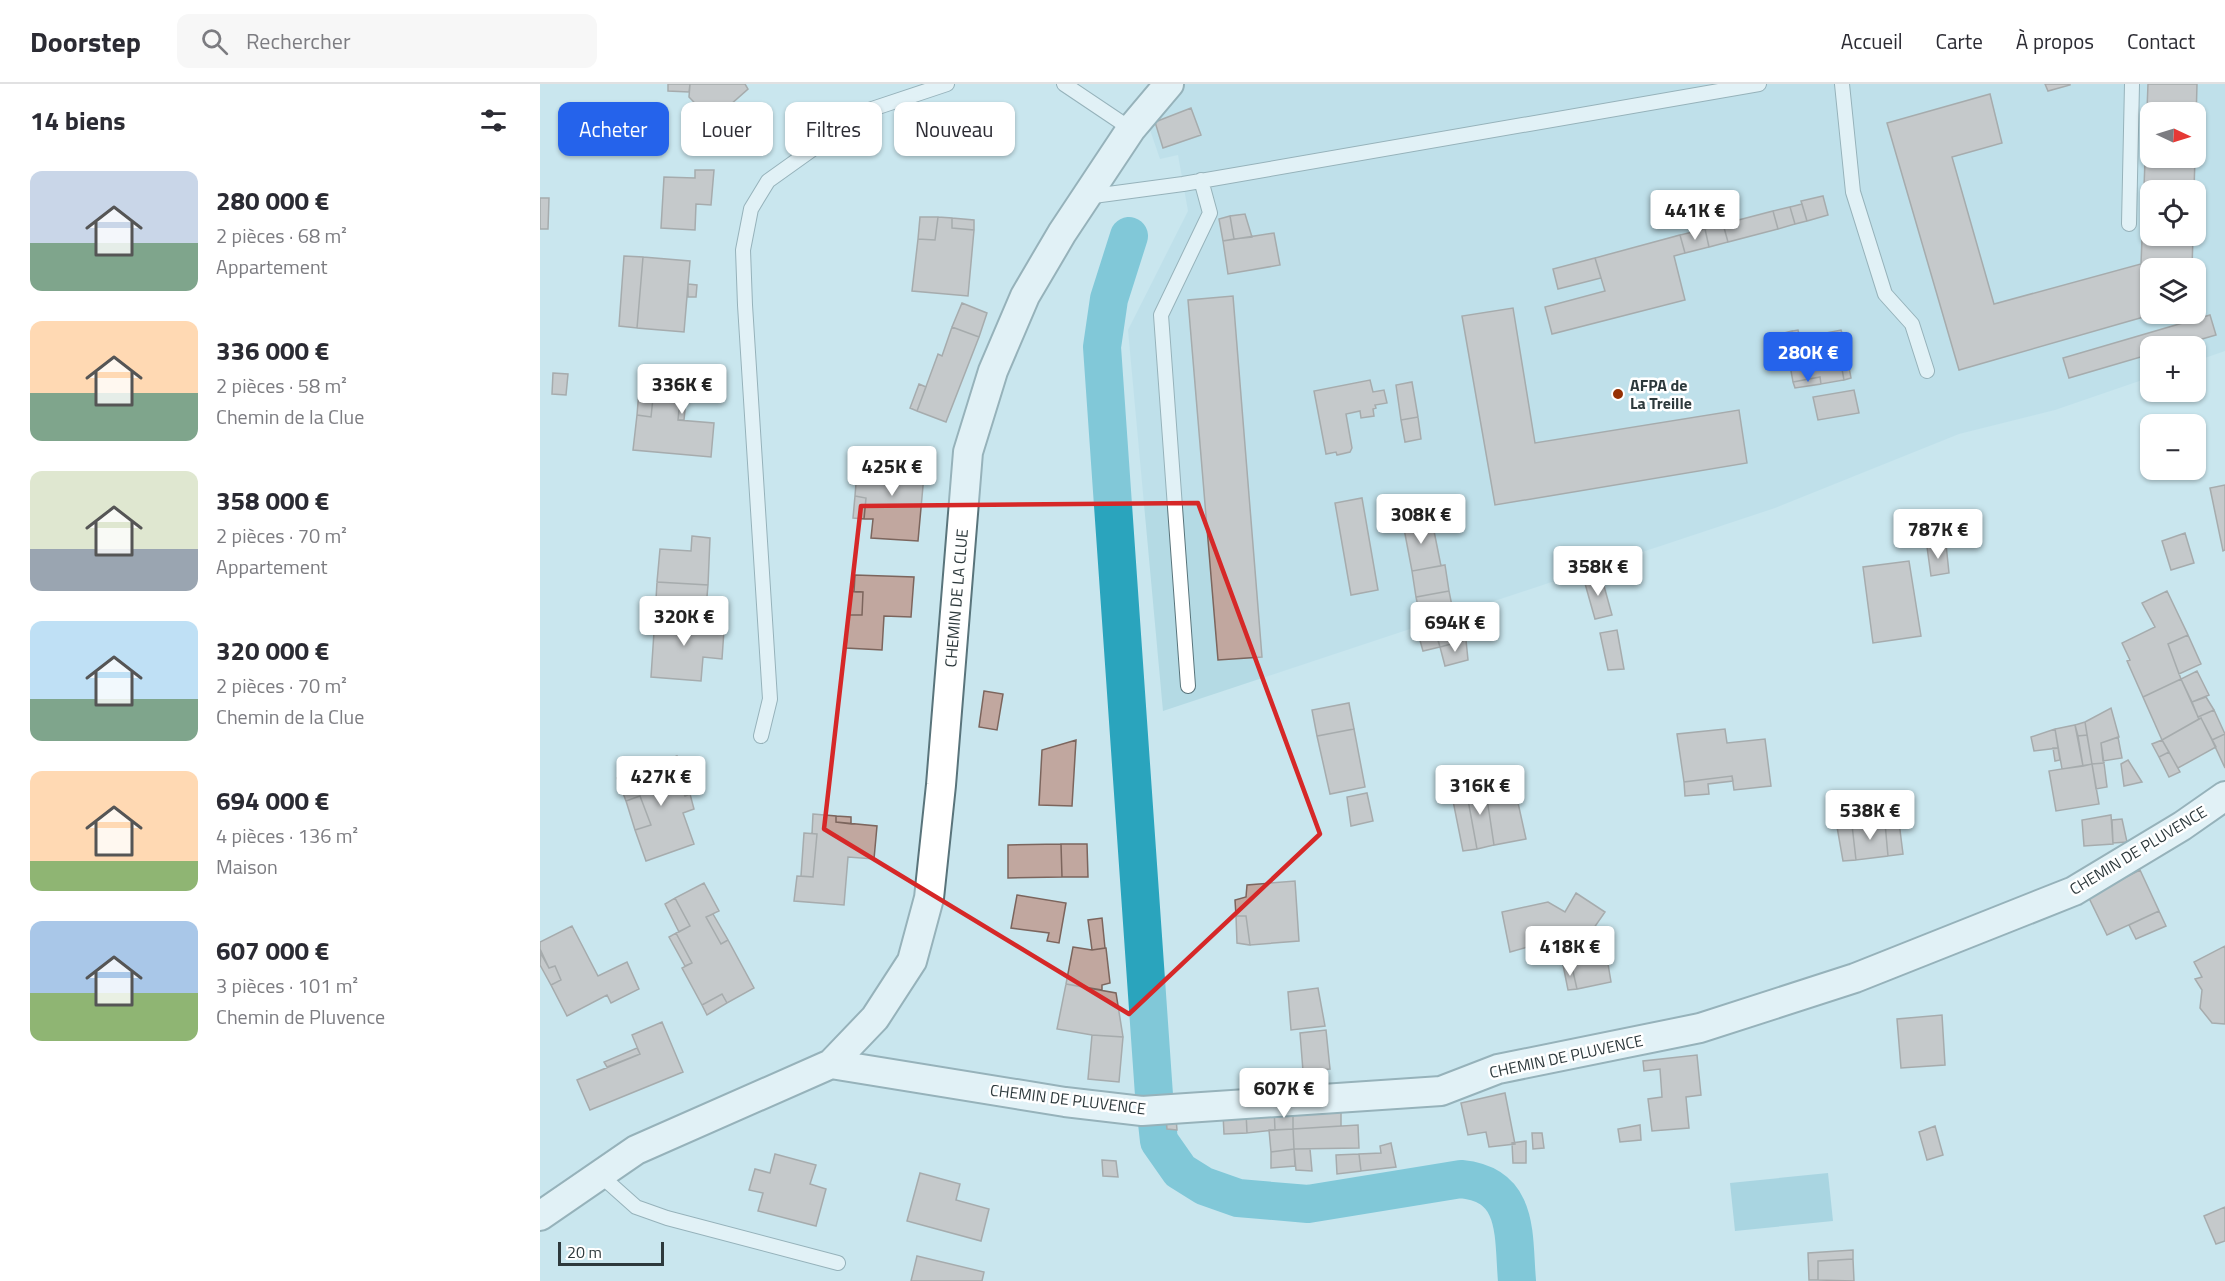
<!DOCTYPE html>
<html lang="fr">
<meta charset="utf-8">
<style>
body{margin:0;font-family:"Titillium Web",sans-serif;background:#f7f7f7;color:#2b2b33;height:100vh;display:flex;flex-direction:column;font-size:22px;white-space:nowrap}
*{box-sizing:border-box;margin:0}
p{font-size:20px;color:#7c7c81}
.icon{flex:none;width:33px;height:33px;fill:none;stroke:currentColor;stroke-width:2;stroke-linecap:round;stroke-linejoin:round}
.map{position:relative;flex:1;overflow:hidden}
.drawer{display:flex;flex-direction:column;background:#fff;width:540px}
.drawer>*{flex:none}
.hud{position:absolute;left:18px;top:18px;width:570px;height:54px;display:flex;gap:12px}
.needle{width:39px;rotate:94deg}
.fabs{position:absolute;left:1600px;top:18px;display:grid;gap:12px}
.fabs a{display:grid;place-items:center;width:66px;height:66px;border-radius:12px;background:#fff;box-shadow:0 2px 4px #0004;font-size:30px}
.scale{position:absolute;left:18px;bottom:15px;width:106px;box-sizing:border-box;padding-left:6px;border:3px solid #2d393c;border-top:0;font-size:16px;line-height:21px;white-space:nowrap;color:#2d393c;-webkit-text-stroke:4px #fff;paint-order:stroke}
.price{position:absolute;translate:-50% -51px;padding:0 14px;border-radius:6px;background:#fff;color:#222;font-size:20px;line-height:39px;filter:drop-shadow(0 2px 3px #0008)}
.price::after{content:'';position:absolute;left:50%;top:36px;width:18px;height:14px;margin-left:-9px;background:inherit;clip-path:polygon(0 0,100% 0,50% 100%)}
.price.on{background:#2563eb;color:#fff}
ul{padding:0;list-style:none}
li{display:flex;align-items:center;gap:18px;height:150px;padding:0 30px}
li span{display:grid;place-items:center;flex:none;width:168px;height:120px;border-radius:12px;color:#555}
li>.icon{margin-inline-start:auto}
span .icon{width:72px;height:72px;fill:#fffc;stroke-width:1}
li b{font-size:26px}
h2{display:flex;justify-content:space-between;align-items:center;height:72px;padding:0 30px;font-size:26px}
.pill{padding:0 21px;border-radius:12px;background:#fff;box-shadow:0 2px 4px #0004;font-size:21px;line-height:54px}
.pill.on{background:#2563eb;color:#fff}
header{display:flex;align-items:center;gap:36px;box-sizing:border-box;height:84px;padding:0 30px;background:#fff;border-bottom:2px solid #e1e1e2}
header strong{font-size:28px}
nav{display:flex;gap:33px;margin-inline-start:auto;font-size:21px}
.search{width:420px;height:54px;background:#f7f7f7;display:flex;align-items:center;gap:15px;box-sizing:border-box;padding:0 21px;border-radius:12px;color:#7c7c81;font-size:22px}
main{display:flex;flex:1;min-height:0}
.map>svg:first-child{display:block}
.built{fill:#b4dae4;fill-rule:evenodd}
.green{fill:#84c1d1}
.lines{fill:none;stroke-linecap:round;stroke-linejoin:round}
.canal{stroke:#2aa4bd;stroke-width:38}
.building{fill:#c1a79f;stroke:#7c655d;stroke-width:1.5}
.service-casing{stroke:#59747b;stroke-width:16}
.minor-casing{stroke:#59747b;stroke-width:32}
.service{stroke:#fff;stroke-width:14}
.minor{stroke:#fff;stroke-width:28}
.marked{fill:none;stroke:#d62828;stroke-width:4.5;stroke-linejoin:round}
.poi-dot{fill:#953003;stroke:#fff;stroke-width:2}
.labels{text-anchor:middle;stroke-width:5;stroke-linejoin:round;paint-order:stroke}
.poi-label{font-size:16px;font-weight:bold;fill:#2d393c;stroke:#fff;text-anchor:start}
.street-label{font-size:16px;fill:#2d393c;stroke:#fff}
</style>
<header>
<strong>Doorstep</strong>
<div class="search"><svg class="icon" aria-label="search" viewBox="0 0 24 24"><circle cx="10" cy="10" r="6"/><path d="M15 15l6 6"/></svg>Rechercher</div>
<nav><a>Accueil</a><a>Carte</a><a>À propos</a><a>Contact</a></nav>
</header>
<main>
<section class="drawer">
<h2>14 biens<svg class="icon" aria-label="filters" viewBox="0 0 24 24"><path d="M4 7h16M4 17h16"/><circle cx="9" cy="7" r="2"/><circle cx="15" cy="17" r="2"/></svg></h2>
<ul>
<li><span style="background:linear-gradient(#c9d6e8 60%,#7fa58c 0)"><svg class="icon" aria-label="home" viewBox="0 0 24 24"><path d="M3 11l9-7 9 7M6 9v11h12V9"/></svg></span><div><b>280 000 €</b><p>2 pièces · 68 m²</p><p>Appartement</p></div></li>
<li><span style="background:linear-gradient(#ffd9b3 60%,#7fa58c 0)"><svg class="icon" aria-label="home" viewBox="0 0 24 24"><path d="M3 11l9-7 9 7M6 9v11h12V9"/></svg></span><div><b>336 000 €</b><p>2 pièces · 58 m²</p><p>Chemin de la Clue</p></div></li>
<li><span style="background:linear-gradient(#dfe7d0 65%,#9aa5b1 0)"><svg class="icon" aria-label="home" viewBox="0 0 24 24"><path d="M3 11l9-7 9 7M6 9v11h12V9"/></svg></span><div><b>358 000 €</b><p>2 pièces · 70 m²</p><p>Appartement</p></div></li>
<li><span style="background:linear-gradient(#bfe0f5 65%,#7fa58c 0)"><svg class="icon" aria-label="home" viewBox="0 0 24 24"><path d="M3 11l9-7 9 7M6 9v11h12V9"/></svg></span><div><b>320 000 €</b><p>2 pièces · 70 m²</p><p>Chemin de la Clue</p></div></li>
<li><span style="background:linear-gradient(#ffd9b3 75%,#8fb573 0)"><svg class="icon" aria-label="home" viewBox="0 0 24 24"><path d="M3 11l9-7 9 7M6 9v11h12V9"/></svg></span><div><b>694 000 €</b><p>4 pièces · 136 m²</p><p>Maison</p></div></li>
<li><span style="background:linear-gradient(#a9c7e8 60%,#8fb573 0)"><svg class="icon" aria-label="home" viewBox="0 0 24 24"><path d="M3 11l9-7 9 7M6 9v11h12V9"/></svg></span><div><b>607 000 €</b><p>3 pièces · 101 m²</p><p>Chemin de Pluvence</p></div></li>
</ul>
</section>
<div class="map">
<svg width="1685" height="1197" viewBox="0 0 1685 1197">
<rect width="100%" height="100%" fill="#c9e6ee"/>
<path class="built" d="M 640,0 L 1685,0 L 1685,267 L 1656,277 L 1656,262 L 1611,262 L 1611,293 L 1515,326 L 1419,350 L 1235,424 L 623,627 L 588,246 L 648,127 L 638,71 L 620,75 L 607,37 ZM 1611,28 L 1656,28 L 1656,74 L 1611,74 ZM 1611,106 L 1656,106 L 1656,152 L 1611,152 ZM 1611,184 L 1656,184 L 1656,230 L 1611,230 Z"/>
<path class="green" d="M 1288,1089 L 1293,1137 L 1195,1147 L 1190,1099 Z"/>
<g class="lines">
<path class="canal" d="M 589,152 L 569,215 L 562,263 L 614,1011 L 619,1057 L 640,1087 L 664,1102 L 698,1114 L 768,1120 L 921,1095 C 980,1101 973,1151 977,1197"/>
</g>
<path class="building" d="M 128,0 L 150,0 L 149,8 L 128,7 Z
M 150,0 L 205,0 L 208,5 L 172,37 L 149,13 Z
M 1505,0 L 1530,0 L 1530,1 L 1508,7 Z
M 1608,0 L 1657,0 L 1656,37 L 1656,28 L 1611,28 L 1611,74 L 1655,74 L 1654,106 L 1611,106 L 1611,152 L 1653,152 L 1652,184 L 1611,184 L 1611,230 L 1614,230 L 1419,286 L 1347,39 L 1450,10 L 1462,59 L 1412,73 L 1454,220 L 1601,180 Z
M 651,24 L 661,51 L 623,64 L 615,38 Z
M 155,86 L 174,86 L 171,121 L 156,120 L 155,146 L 121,144 L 124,93 L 155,94 Z
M 1283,112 L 1288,131 L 1267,137 L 1261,117 Z
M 0,114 L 9,114 L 8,145 L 0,145 Z
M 1262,120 L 1267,137 L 1255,140 L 1250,123 Z
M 1250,123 L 1255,140 L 1238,145 L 1233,127 Z
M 1233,127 L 1238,145 L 1188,158 L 1183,140 Z
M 705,130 L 712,153 L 694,155 L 690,132 Z
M 690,132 L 694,155 L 683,157 L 679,135 Z
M 380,133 L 398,133 L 395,156 L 378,155 Z
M 398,133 L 412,134 L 412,144 L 434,146 L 428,212 L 372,207 L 378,155 L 395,156 Z
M 412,134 L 434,136 L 434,146 L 412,144 Z
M 1183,140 L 1188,158 L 1169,163 L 1165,145 Z
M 1165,145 L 1169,163 L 1145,169 L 1140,151 Z
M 734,149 L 740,181 L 688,190 L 683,157 Z
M 1140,151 L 1145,169 L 1134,172 L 1145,216 L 1012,250 L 1005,223 L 1065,207 L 1055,174 Z
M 84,172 L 103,173 L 97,244 L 79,242 Z
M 103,173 L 150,177 L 144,248 L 97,244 Z
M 1055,174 L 1061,194 L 1018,205 L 1013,185 Z
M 148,200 L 157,201 L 156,213 L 148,213 Z
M 693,212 L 722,573 L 678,576 L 648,216 Z
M 422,219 L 447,229 L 439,253 L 412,243 Z
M 973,224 L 995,359 L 1199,326 L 1207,379 L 955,421 L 922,232 Z
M 1670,231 L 1676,251 L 1638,262 L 1611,262 L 1611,270 L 1529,294 L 1523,274 Z
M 412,243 L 439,253 L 406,338 L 377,327 L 398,270 L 402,272 Z
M 1258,246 L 1260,254 L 1301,246 L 1303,252 L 1296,253 L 1304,296 L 1281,300 L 1280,293 L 1253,298 L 1249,276 L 1258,275 L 1252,247 Z
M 1252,247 L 1258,275 L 1249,276 L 1244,249 Z
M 1303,252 L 1311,294 L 1304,296 L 1296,253 Z
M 13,289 L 28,290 L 26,311 L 12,310 Z
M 1280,293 L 1281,300 L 1255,304 L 1253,298 Z
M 100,294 L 115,295 L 111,333 L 97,331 Z
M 115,295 L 148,298 L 145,326 L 139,326 L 138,336 L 174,339 L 171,373 L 93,366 L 97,331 L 111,333 Z
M 830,296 L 833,308 L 844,306 L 847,319 L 835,321 L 836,324 L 833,325 L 834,332 L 821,334 L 820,327 L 806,330 L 812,364 L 810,368 L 797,371 L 796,368 L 786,370 L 774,307 Z
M 872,298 L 878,333 L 861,336 L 856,301 Z
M 379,300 L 386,303 L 377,327 L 370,324 Z
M 1314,306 L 1319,329 L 1278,336 L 1273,313 Z
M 139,326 L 145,326 L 144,336 L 138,336 Z
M 878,333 L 881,355 L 865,358 L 861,336 Z
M 318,374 L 385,380 L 378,457 L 331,454 L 333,435 L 324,435 L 326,414 L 315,412 Z
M 1685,401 L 1685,466 L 1683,467 L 1670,404 Z
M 315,412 L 326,414 L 324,435 L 313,434 Z
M 822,414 L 838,506 L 811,511 L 795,419 Z
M 890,424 L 893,442 L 875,446 L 871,427 Z
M 871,427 L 875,446 L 893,442 L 901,482 L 872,487 L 861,429 Z
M 1645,449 L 1654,479 L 1631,486 L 1622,457 Z
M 152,452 L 170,454 L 168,501 L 117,498 L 120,465 L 151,467 Z
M 1406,460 L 1409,489 L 1391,492 L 1387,463 Z
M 1369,477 L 1381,552 L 1333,559 L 1323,483 Z
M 905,481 L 909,507 L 876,513 L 872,487 Z
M 315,491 L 374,493 L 371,533 L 344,532 L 342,566 L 306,564 L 308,531 L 322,531 L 323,508 L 314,508 Z
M 1061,491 L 1072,531 L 1055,535 L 1044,496 Z
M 117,498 L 168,501 L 165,536 L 115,533 Z
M 310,507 L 323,508 L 322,531 L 308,531 Z
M 909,507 L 914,532 L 882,542 L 876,513 Z
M 1627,507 L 1648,551 L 1628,560 L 1641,595 L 1603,613 L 1587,577 L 1590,576 L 1582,559 L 1615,543 L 1602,519 Z
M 115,533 L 176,537 L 176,546 L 184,546 L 182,575 L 163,573 L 161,597 L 111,593 Z
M 921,540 L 926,556 L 900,563 L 895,547 Z
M 1077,546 L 1084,585 L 1068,586 L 1060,549 Z
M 896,548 L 900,563 L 883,567 L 879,553 Z
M 1648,551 L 1661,580 L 1639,590 L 1628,560 Z
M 926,556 L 928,576 L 905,582 L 900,563 Z
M 1657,587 L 1669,611 L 1652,618 L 1641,595 Z
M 1641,595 L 1659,635 L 1622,656 L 1603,613 Z
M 444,607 L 463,610 L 457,646 L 439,643 Z
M 1666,613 L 1674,626 L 1658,633 L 1652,618 Z
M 809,619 L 814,645 L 777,652 L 772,626 Z
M 1571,624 L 1579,653 L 1561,659 L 1564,679 L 1552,680 L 1545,638 Z
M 1674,626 L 1685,650 L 1672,656 L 1661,634 L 1659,635 L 1658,633 Z
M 1661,634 L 1676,663 L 1638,684 L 1622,656 Z
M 1545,638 L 1547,651 L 1538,652 L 1535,641 Z
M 1535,641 L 1543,682 L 1522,685 L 1515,645 Z
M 814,645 L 825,703 L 790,710 L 777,652 Z
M 1185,645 L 1187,659 L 1225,655 L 1231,702 L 1194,706 L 1192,692 L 1144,698 L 1137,650 Z
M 1515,645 L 1518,664 L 1494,667 L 1491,653 Z
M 1685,650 L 1685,684 L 1672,656 Z
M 1547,651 L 1552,680 L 1543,682 L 1538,652 Z
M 1578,653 L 1582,674 L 1563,677 L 1561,659 Z
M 536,656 L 532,722 L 499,721 L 502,666 Z
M 1622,656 L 1629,668 L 1619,673 L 1612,660 Z
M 1513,664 L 1518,664 L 1520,676 L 1515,677 Z
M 1629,668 L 1640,688 L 1629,693 L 1619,673 Z
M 137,672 L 147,701 L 141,703 L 145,712 L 150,710 L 154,725 L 143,729 L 154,760 L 106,777 L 95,746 L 111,741 L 100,712 L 86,717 L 77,694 Z
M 1588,676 L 1602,698 L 1584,702 L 1581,680 Z
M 1564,679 L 1567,703 L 1556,705 L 1552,680 Z
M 1552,680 L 1559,720 L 1516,727 L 1509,687 Z
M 1192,692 L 1193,697 L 1168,700 L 1169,710 L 1145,712 L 1144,698 Z
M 973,696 L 986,755 L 954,761 L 945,701 Z
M 147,701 L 150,710 L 145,712 L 141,703 Z
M 945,701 L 954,761 L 937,765 L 926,705 Z
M 926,705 L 937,765 L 923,767 L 911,707 Z
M 827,709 L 833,737 L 811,742 L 807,713 Z
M 100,712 L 111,741 L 95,746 L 86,717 Z
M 273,730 L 296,732 L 296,738 L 337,742 L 334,775 L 308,773 L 304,821 L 254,817 L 257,792 L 273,793 L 277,750 L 272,750 Z
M 1571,731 L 1573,760 L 1544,762 L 1542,736 Z
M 296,732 L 311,733 L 311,740 L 296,738 Z
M 1582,735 L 1587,758 L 1573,759 L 1572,736 Z
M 1359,738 L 1363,770 L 1348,772 L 1345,739 Z
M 1345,739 L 1348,772 L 1316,776 L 1312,741 Z
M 1312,741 L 1316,776 L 1303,777 L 1297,743 Z
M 264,749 L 277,750 L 273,793 L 261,792 Z
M 521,760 L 547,760 L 548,793 L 522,793 Z
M 521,760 L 522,793 L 468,794 L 468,761 Z
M 1600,786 L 1619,827 L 1567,851 L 1548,812 Z
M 755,797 L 759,857 L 710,861 L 706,832 L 696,832 L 695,816 L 706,813 L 707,801 Z
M 164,799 L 179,827 L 166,833 L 181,860 L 188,856 L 214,904 L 187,919 L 182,910 L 162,921 L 142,884 L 152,879 L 136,849 L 150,842 L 135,814 Z
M 1036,809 L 1065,828 L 1049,851 L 1065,862 L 1071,898 L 1037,905 L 1032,883 L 998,860 L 970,868 L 962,828 L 1008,818 L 1025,828 Z
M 477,811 L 526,819 L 519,859 L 507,857 L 509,849 L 471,844 Z
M 135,814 L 150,842 L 139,848 L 125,820 Z
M 1619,827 L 1626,842 L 1596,855 L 1589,841 Z
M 173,830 L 188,856 L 181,860 L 166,833 Z
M 696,832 L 706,832 L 710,861 L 697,859 Z
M 562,834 L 565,864 L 552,866 L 548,836 Z
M 32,842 L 58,892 L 87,878 L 99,905 L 71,919 L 67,911 L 27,932 L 11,901 L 21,896 L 15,882 L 9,884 L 0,868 L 0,858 Z
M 136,849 L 152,879 L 145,882 L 129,853 Z
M 1685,862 L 1685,940 L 1672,939 L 1660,924 L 1662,906 L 1655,895 L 1662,893 L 1654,878 Z
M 533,863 L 552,866 L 566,864 L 570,899 L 562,901 L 562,906 L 526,900 Z
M 1,867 L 9,884 L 15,882 L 21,896 L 11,901 L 0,881 Z
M 1022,876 L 1032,883 L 1037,905 L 1028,906 Z
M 526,900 L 576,909 L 583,953 L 552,951 L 517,945 Z
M 778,904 L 785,942 L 751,946 L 748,908 Z
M 182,910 L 187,919 L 167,931 L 162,921 Z
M 1402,931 L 1405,981 L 1361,984 L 1357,935 Z
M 122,938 L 143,988 L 50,1026 L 37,996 L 100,970 L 92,951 Z
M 786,946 L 790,985 L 763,987 L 760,949 Z
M 552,951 L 583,953 L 579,998 L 548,995 Z
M 97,964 L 100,970 L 67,983 L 64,978 Z
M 1157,971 L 1161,1011 L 1146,1013 L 1149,1044 L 1112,1047 L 1108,1015 L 1122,1013 L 1120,985 L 1104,987 L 1103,977 Z
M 965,1009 L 975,1060 L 949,1063 L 946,1048 L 928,1051 L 921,1019 Z
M 734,1024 L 753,1024 L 753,1045 L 735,1046 Z
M 734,1024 L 735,1046 L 707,1049 L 706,1028 Z
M 753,1024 L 801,1024 L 801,1042 L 753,1045 Z
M 706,1028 L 707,1049 L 684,1050 L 683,1030 Z
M 626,1034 L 636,1034 L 637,1046 L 627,1045 Z
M 818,1041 L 819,1064 L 754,1065 L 753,1045 Z
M 1100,1041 L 1101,1056 L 1080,1058 L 1078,1045 Z
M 1395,1042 L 1403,1071 L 1387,1076 L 1379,1048 Z
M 753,1045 L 754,1065 L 731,1068 L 729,1046 Z
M 992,1049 L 1002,1049 L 1004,1064 L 993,1065 Z
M 986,1057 L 986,1079 L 973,1079 L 972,1059 Z
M 851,1059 L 856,1083 L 821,1087 L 819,1070 L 841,1069 L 840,1062 Z
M 754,1065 L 755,1082 L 731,1084 L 731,1068 Z
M 754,1065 L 770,1065 L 772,1087 L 756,1086 Z
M 235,1070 L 276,1081 L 270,1100 L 286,1105 L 276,1142 L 218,1127 L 223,1109 L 209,1106 L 215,1085 L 230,1089 Z
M 819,1070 L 821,1087 L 797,1090 L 796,1071 Z
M 562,1076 L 576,1077 L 578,1093 L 563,1092 Z
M 380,1089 L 420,1100 L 416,1116 L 449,1125 L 441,1157 L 367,1137 Z
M 1685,1123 L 1685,1157 L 1676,1160 L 1664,1132 Z
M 1313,1166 L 1313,1175 L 1278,1177 L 1278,1196 L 1269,1196 L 1268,1169 Z
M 377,1172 L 444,1188 L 442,1197 L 371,1197 Z
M 1313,1175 L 1314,1197 L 1278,1196 L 1278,1177 Z"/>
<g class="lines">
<g class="service-casing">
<path id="service" d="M 524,0 L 591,45
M 1302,0 L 1313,108 L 1345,210 L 1372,240 L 1387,287
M 546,113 L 643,100 L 1219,0
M 1589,140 L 1592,0
M 648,602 L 621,231 L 670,129 L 661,96
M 221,652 L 230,615 L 205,221 L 203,166 L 211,125 L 228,97 L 326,27 L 407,0
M 59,1090 L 96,1123 L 127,1134 L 298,1179"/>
</g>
<g class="minor-casing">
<path id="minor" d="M 291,980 L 335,934 L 372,877 L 389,814 L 401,701 L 428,368 L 453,287 L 485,212 L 522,149 L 591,45 L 629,0
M 0,1132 L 96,1066 L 291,980 L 525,1018 L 602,1027 L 901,1007 L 958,985 L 1160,944 L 1315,894 L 1534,807 L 1642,742 L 1685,712"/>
</g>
<use href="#service" class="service"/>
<use href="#minor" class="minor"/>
</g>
<path d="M0 0H1685V1197H0ZM 658,419 L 780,750 L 589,930 L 284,745 L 321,422 Z" fill="#c9e6ee" fill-opacity=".55" fill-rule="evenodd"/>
<path class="marked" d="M 658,419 L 780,750 L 589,930 L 284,745 L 321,422 Z"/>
<circle class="poi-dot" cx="1078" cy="310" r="6"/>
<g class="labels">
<g class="poi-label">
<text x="1090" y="307">AFPA de<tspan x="1090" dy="18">La Treille</tspan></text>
</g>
<g class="street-label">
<text transform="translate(416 514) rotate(-85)" y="6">CHEMIN DE LA CLUE</text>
<text transform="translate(1598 766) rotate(-31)" y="6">CHEMIN DE PLUVENCE</text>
<text transform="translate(1026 972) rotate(-12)" y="6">CHEMIN DE PLUVENCE</text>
<text transform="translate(528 1015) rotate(7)" y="6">CHEMIN DE PLUVENCE</text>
</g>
</g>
</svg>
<div class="fabs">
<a><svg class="needle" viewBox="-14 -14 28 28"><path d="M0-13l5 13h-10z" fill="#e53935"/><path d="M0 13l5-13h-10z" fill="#7c7c81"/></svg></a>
<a><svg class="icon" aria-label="locate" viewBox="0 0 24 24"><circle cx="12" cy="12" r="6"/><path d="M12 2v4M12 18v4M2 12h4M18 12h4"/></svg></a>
<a><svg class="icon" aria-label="layers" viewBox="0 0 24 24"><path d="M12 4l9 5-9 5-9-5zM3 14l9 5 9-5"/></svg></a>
<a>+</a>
<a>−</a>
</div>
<div class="scale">20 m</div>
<b class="price" style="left:1155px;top:157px">441K €</b>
<b class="price on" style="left:1268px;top:299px">280K €</b>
<b class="price" style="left:142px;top:331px">336K €</b>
<b class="price" style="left:352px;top:413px">425K €</b>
<b class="price" style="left:881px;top:461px">308K €</b>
<b class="price" style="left:1398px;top:476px">787K €</b>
<b class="price" style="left:1058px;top:513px">358K €</b>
<b class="price" style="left:144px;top:563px">320K €</b>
<b class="price" style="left:915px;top:569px">694K €</b>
<b class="price" style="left:121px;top:723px">427K €</b>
<b class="price" style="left:940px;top:732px">316K €</b>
<b class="price" style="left:1330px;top:757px">538K €</b>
<b class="price" style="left:1030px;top:893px">418K €</b>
<b class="price" style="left:744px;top:1035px">607K €</b>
<div class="hud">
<a class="pill on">Acheter</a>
<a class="pill">Louer</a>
<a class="pill">Filtres</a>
<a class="pill">Nouveau</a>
</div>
</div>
</main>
